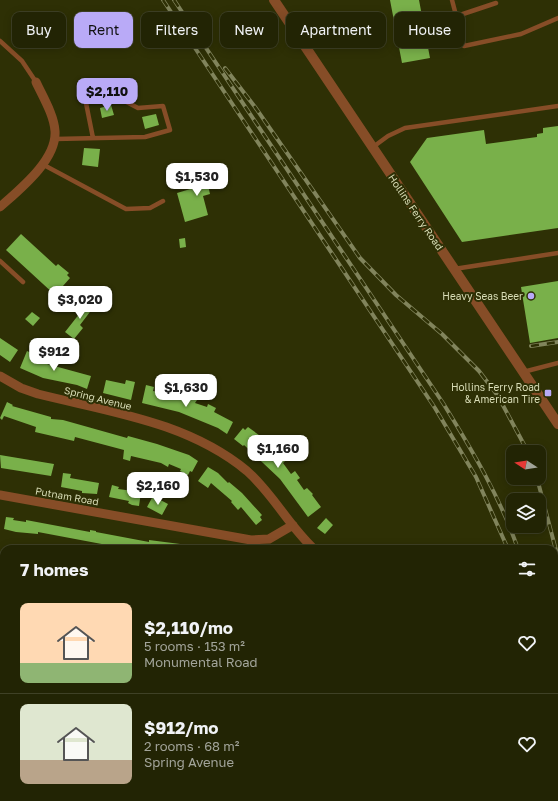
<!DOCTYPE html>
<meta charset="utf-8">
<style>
body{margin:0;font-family:"Golos Text",sans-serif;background:#2a2c0e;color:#f1f3f6;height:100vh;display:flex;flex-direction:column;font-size:15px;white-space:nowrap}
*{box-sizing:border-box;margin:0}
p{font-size:13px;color:#a2a49a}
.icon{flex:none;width:22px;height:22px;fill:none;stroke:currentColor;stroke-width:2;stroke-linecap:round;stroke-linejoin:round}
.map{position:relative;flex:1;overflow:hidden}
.sheet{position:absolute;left:0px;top:545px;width:558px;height:256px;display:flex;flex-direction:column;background:#222404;border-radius:12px 12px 0 0;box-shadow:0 2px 10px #0003,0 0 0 1px #3f4126}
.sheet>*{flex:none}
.top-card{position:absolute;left:12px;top:12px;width:534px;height:36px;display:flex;gap:8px}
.needle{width:26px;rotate:282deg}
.buttons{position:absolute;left:506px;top:445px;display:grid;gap:8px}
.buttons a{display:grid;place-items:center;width:40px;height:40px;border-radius:8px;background:#222404;box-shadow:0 2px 10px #0003,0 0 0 1px #3f4126;font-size:20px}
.price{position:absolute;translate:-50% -34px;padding:0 9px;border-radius:8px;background:#fff;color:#222;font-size:13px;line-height:26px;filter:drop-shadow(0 1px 2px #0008)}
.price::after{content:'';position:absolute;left:50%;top:24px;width:12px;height:9px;margin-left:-6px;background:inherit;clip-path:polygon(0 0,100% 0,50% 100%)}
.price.on{background:#b9aaf7;color:#111}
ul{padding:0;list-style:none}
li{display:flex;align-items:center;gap:12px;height:100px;padding:0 20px}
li+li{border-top:1px solid #3f4126}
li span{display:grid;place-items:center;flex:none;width:112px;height:80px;border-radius:8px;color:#555}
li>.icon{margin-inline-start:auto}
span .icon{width:48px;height:48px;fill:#fffc;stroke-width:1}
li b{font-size:17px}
h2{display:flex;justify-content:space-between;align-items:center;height:48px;padding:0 20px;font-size:17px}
.chip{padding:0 14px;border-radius:8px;background:#222404;box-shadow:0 2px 10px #0003,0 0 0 1px #3f4126;font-size:14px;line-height:36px}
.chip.on{background:#b9aaf7;color:#111}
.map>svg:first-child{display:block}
.building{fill:#79b04a}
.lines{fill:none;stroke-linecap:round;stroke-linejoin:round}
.service{stroke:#864d27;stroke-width:4.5}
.minor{stroke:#864d27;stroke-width:9}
.tertiary{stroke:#864d27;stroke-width:10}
.rail-casing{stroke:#81845c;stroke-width:4}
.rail{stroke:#2e3005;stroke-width:2.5;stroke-dasharray:8;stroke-linecap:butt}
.poi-dot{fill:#b9aaf7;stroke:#2e3005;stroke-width:1.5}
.labels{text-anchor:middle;stroke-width:4;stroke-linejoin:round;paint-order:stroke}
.street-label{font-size:10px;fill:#d8dcb6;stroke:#2e3005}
.poi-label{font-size:10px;fill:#d8dcb6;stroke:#2e3005;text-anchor:end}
</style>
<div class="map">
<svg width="558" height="801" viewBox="0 0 558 801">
<rect width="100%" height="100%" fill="#2e3005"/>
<path class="building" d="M 390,0 L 419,0 L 430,58 L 402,63 Z
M 111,105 L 114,115 L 102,118 L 100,108 Z
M 156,114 L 159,125 L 145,129 L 142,117 Z
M 558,126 L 558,228 L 462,242 L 410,162 L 427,138 L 484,130 L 486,144 L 537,137 L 537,134 L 543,133 L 543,128 Z
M 84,148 L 100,149 L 98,167 L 82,165 Z
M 215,171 L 218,182 L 208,185 L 210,194 L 203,196 L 208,215 L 185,222 L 177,193 L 197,187 L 194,177 Z
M 21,234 L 56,266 L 58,264 L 69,273 L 67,275 L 70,278 L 55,295 L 6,250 Z
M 185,238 L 186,247 L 180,248 L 179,239 Z
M 558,281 L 558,338 L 530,343 L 521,287 Z
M 91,299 L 96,304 L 80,325 L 83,328 L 74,339 L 65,332 Z
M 32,312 L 40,318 L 33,326 L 25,319 Z
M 0,338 L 18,350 L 10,362 L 0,355 Z
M 27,351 L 38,356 L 36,361 L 91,376 L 87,389 L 77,385 L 43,378 L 20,368 Z
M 106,380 L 125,384 L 126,380 L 135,382 L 131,400 L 103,393 Z
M 146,385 L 154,387 L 153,391 L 166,394 L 167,390 L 175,392 L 174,396 L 185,399 L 187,396 L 197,400 L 195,403 L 207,407 L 208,404 L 216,408 L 214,412 L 233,422 L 227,434 L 218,428 L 179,412 L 142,403 Z
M 7,402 L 13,405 L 12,406 L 51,417 L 51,419 L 63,420 L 127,438 L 128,436 L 157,444 L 189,455 L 198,461 L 192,472 L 190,471 L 188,475 L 180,471 L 181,469 L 169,464 L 168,467 L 161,463 L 131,456 L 130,461 L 123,459 L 124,450 L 75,437 L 74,441 L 35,432 L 36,427 L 4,416 L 2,420 L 0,418 Z
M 248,427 L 263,438 L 286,460 L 283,463 L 291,474 L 295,471 L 300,478 L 297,480 L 304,490 L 307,488 L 313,494 L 312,495 L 321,507 L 308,517 L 280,479 L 244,445 L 243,446 L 234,439 L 243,428 L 245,430 Z
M 0,455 L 54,464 L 51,476 L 1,468 Z
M 208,467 L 218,473 L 228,483 L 229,482 L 242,493 L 262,515 L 260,517 L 262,520 L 256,525 L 241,507 L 238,510 L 231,502 L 232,501 L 211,483 L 208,488 L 198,481 Z
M 63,473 L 71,474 L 70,478 L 99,483 L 97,494 L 82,493 L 82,491 L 61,487 Z
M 112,485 L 119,487 L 118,489 L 141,492 L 139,506 L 132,505 L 128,503 L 129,501 L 109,497 Z
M 153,496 L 168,504 L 162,515 L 147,507 Z
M 6,517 L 14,518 L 13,520 L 26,522 L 26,520 L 90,532 L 90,530 L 96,531 L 96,532 L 149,542 L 149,540 L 188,545 L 188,549 L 129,549 L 120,547 L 120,549 L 106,549 L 107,545 L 38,532 L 38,534 L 16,532 L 4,529 Z
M 326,518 L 333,525 L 325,534 L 317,528 Z"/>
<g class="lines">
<path class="service" d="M 452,0 L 464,46 L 521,34 L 558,18
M 457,16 L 496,3
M 0,41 L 22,61 L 36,82
M 55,139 L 145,137 L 170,130 L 163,106 L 138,108 L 117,97 L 108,95 L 86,103 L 93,138
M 373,147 L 388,136 L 405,128 L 558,106
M 42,164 L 126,209 L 150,208 L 163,201
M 0,261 L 23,282
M 454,269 L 558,253
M 523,372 L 558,363"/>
<path class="minor" d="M 0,207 C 19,190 57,160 55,131 C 54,115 43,97 36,82
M 0,376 L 21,388 L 38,394 C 110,412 188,422 247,471 C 273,494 289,526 314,549
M 0,495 L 251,540 L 269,539 L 293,525
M 0,644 L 4,644
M 395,797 L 396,801
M 49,801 L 50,797
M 233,801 L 234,799"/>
<path class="tertiary" d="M 274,0 L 558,424"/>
<g class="rail-casing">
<path id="rail" d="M 163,0 L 435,408 L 476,477 L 508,549
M 174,0 L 443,403 C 472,450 500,497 518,549
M 225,68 L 255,107 L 360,258 L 396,295 L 442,334 L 479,371 L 498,396 L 528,452
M 531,346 L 558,342
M 537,478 L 558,558
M 554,693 L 558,718
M 554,723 L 558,751
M 554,757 L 558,785"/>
</g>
<use href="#rail" class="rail"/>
</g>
<g class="poi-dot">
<circle cx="531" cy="296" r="4"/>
<rect x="544" y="389" width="8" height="8" rx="2"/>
</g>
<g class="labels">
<g class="street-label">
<text transform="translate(416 212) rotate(56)" y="4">Hollins Ferry Road</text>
<text transform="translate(98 398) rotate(14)" y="4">Spring Avenue</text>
<text transform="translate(67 496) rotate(10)" y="4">Putnam Road</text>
</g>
<g class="poi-label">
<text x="523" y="300">Heavy Seas Beer</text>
<text x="540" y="391">Hollins Ferry Road<tspan x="540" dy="12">&amp; American Tire</tspan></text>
</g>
</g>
</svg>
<div class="buttons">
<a><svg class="needle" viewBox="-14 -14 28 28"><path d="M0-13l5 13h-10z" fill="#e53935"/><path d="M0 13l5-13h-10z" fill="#a2a49a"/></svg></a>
<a><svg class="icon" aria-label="layers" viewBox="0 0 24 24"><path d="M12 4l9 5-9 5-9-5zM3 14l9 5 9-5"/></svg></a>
</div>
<b class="price on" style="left:107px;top:112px">$2,110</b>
<b class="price" style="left:197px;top:197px">$1,530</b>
<b class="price" style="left:80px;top:320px">$3,020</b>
<b class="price" style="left:54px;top:372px">$912</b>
<b class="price" style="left:186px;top:408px">$1,630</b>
<b class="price" style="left:278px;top:469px">$1,160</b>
<b class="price" style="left:158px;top:506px">$2,160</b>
<div class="top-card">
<a class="chip">Buy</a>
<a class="chip on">Rent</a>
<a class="chip">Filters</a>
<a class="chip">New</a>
<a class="chip">Apartment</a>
<a class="chip">House</a>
</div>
<section class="sheet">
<h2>7 homes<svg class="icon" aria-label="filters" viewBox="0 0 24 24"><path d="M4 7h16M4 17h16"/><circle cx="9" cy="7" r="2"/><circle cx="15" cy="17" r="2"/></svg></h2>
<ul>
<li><span style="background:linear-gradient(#ffd9b3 75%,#8fb573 0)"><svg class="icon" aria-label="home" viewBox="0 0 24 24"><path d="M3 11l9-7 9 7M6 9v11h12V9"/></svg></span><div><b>$2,110/mo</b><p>5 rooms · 153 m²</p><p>Monumental Road</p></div><svg class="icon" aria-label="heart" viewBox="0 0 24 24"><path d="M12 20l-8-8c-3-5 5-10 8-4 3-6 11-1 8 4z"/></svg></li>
<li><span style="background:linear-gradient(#dfe7d0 70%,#b9a48a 0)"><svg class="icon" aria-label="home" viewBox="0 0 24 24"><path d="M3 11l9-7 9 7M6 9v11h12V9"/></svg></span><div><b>$912/mo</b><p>2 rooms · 68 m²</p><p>Spring Avenue</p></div><svg class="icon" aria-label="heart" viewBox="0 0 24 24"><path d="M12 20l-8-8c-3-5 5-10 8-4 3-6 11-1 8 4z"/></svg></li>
</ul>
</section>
</div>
